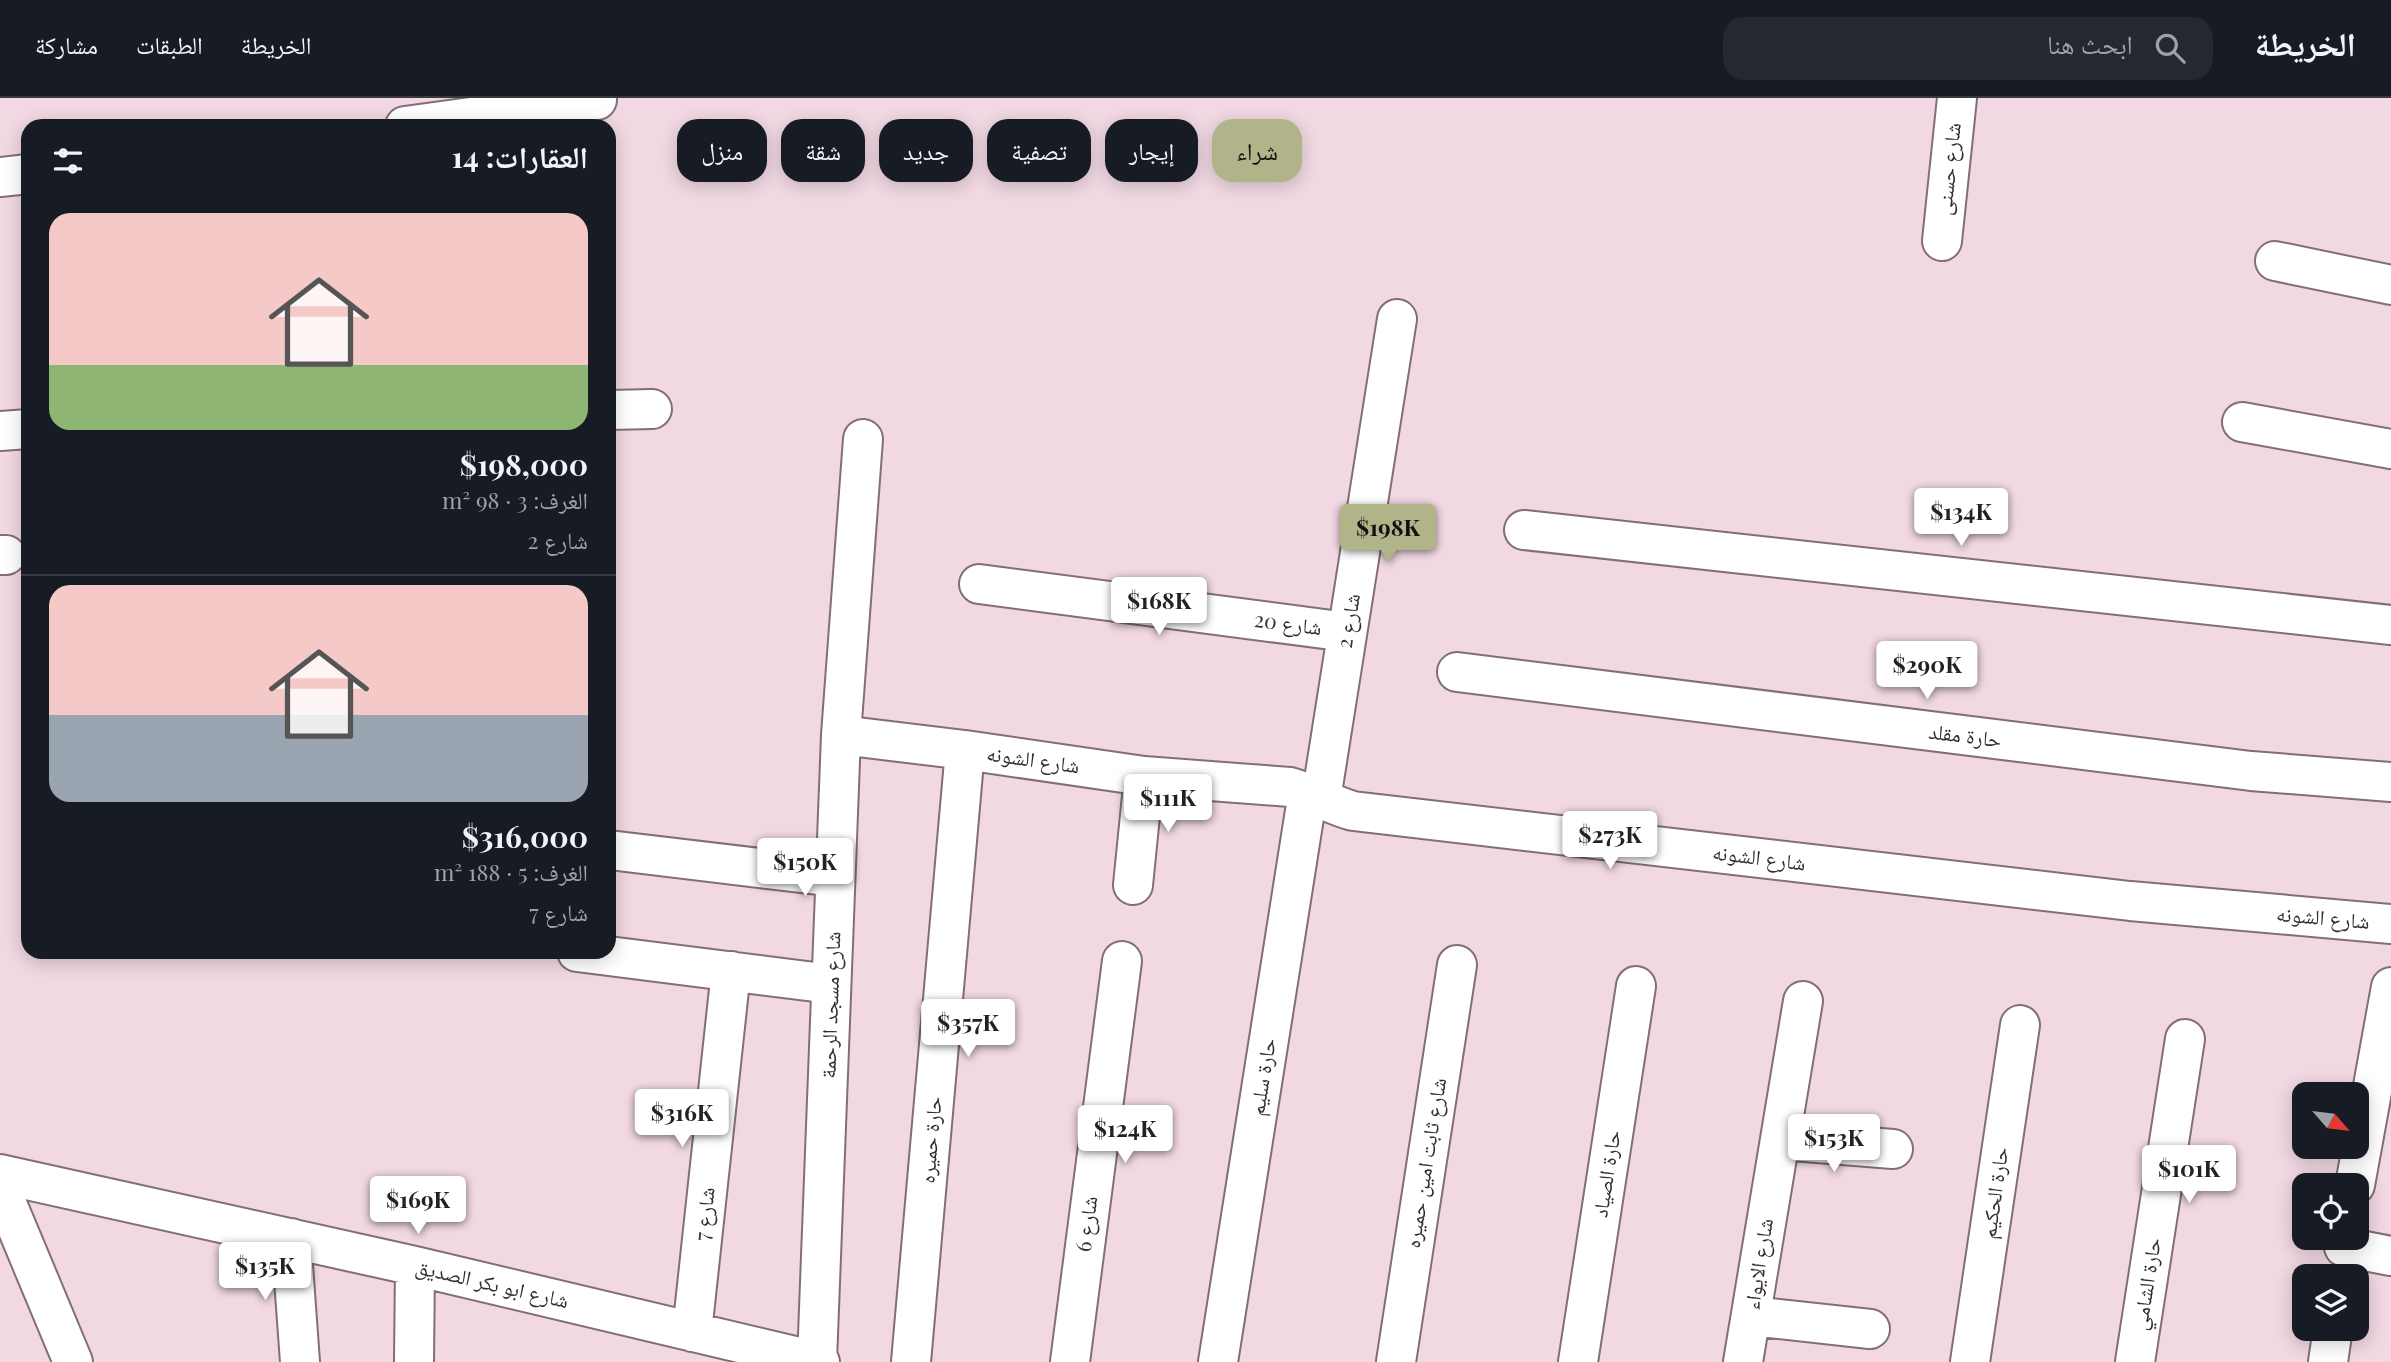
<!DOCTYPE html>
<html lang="ar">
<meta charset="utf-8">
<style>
body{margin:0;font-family:"Playfair Display","Noto Naskh Arabic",serif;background:#242831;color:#f1f3f6;direction:rtl;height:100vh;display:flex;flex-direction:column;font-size:26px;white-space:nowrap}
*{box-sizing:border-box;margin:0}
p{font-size:23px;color:#9ea1a6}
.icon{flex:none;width:38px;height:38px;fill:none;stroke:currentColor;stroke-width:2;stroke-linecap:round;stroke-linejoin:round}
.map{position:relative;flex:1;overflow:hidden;direction:ltr}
.drawer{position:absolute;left:21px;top:21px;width:595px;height:840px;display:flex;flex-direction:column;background:#171b24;border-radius:21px;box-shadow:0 4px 18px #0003;direction:rtl}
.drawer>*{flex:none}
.top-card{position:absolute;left:637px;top:21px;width:665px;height:63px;direction:rtl;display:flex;gap:14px}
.needle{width:46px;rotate:118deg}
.fabs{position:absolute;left:2292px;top:984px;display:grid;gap:14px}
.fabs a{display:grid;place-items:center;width:77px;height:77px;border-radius:14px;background:#171b24;box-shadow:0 4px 18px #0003;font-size:35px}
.price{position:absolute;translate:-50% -60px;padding:0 16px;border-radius:7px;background:#fff;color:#222;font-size:23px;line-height:46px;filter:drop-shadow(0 2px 4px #0008)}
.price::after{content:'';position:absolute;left:50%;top:42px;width:21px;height:16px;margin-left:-10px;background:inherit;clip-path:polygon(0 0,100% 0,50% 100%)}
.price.active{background:#b1b488;color:#111}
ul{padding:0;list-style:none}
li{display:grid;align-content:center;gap:14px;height:371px;padding:0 28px}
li+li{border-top:2px solid #363941}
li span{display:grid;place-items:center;height:217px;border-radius:21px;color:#555}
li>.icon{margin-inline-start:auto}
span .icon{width:126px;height:126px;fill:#fffc;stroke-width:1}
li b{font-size:30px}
h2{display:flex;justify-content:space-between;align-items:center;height:84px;padding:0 28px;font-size:30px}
.tag{padding:0 24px;border-radius:21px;background:#171b24;box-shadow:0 4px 18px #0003;font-size:24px;line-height:63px}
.tag.active{background:#b1b488;color:#111}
header{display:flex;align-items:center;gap:42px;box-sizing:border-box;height:98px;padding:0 35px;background:#171b24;border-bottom:2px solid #363941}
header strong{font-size:33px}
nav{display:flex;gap:38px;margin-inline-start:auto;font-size:24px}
.search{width:490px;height:63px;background:#242831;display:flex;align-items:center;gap:18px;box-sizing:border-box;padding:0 24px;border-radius:21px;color:#9ea1a6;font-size:26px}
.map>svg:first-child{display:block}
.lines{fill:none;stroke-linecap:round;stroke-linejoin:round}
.minor-casing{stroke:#836e77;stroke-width:42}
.tertiary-casing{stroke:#836e77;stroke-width:42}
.minor{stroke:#fff;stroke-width:38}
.tertiary{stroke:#fff;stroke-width:38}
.labels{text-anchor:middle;stroke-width:5;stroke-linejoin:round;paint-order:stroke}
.street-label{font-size:21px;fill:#362d31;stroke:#fff}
</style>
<header>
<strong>الخريطة</strong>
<div class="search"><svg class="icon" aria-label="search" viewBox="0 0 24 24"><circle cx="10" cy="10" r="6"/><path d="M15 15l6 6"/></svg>ابحث هنا</div>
<nav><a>الخريطة</a><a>الطبقات</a><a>مشاركة</a></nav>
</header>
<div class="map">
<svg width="2391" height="1264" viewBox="0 0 2391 1264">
<rect width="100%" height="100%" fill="#f1d8e2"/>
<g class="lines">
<g class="minor-casing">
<path id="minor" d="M 405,28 L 597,2
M 0,79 L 28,76
M 1942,143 L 1957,0
M 2275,163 L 2391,187
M 609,312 L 652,311
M 2242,324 L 2391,351
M 0,333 L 28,331
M 1524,432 L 2391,527
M 0,457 L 6,457
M 979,486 L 1347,534
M 1457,574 L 2251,673 L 2391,684
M 841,637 L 965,652 L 1144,678 L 1290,689 C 1312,695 1331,707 1353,713 L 2130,803 L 2391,826
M 1321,701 L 1397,221
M 609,752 L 835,779
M 1133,787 L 1144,678
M 577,854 L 831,886
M 1780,1042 L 1893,1051
M 0,1076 L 415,1168 L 820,1264
M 2355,1087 L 2391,889
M 291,1140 L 300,1264
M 2344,1149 L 2391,1158
M 1751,1218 L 1870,1231
M 692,1234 L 731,873
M 817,1263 L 841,637 L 863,341
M 414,1264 L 415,1168
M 911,1264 L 965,652
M 1070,1264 L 1122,863
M 1218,1264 L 1308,694
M 1396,1264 L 1457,867
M 1578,1264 L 1636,888
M 1743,1264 L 1803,903
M 1970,1264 L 2020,927
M 2135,1264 L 2185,941
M 2328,1264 L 2333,1230"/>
</g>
<g class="tertiary-casing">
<path id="tertiary" d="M 0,1089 L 73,1264"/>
</g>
<use href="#minor" class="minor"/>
<use href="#tertiary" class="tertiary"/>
</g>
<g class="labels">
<g class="street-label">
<text transform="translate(1949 71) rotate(-84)" y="7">شارع حسنى</text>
<text transform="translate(1349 523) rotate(-81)" y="7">شارع 2</text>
<text transform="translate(1288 526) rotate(7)" y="7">شارع 20</text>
<text transform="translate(1965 638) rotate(7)" y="7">حارة مقلد</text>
<text transform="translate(1033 662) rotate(8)" y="7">شارع الشونه</text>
<text transform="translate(1759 760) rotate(7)" y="7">شارع الشونه</text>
<text transform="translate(2323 820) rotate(5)" y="7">شارع الشونه</text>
<text transform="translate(831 907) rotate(-88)" y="7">شارع مسجد الرحمة</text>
<text transform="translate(1263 979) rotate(-81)" y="7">حارة سليم</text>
<text transform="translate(931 1042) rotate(-85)" y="7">حارة حميره</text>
<text transform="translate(1426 1065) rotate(-81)" y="7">شارع ثابت امين حميره</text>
<text transform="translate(1607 1076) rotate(-81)" y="7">حارة الصياد</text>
<text transform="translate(1995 1095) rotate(-82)" y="7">حارة الحكيم</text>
<text transform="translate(705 1116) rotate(-84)" y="7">شارع 7</text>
<text transform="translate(1087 1126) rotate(-83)" y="7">شارع 6</text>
<text transform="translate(1759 1166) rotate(-81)" y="7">شارع الايواء</text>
<text transform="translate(492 1186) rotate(13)" y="7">شارع ابو بكر الصديق</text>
<text transform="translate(2147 1186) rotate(-81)" y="7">حارة الشامي</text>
</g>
</g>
</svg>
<div class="fabs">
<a><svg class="needle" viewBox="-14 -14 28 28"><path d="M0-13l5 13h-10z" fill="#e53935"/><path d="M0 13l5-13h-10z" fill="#9ea1a6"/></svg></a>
<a><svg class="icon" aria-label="locate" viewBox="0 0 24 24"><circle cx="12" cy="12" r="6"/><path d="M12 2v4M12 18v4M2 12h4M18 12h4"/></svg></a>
<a><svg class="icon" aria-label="layers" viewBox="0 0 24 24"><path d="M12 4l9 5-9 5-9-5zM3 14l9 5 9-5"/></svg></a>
</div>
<b class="price" style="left:1961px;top:450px">$134K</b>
<b class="price active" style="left:1388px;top:466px">$198K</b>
<b class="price" style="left:1159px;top:539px">$168K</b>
<b class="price" style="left:1927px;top:603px">$290K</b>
<b class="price" style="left:1168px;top:736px">$111K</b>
<b class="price" style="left:1610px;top:773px">$273K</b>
<b class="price" style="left:805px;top:800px">$150K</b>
<b class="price" style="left:968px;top:961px">$357K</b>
<b class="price" style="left:682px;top:1051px">$316K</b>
<b class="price" style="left:1125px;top:1067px">$124K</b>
<b class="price" style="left:1834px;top:1076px">$153K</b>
<b class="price" style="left:2189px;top:1107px">$101K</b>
<b class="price" style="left:418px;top:1138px">$169K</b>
<b class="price" style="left:265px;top:1204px">$135K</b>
<div class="top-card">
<a class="tag active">شراء</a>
<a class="tag">إيجار</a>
<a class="tag">تصفية</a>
<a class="tag">جديد</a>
<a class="tag">شقة</a>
<a class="tag">منزل</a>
</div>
<section class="drawer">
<h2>العقارات: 14<svg class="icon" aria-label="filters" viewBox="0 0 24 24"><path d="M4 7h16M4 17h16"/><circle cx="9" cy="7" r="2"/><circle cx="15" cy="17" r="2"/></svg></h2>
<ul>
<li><span style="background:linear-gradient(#f6c9c9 70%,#8fb573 0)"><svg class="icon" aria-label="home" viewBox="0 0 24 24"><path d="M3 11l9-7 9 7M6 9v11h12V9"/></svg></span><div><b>$198,000</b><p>الغرف: 3 · 98 m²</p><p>شارع 2</p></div></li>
<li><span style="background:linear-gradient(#f6c9c9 60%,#9aa5b1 0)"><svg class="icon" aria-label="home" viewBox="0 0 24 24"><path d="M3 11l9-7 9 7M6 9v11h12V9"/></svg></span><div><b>$316,000</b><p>الغرف: 5 · 188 m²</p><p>شارع 7</p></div></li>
</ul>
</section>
</div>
